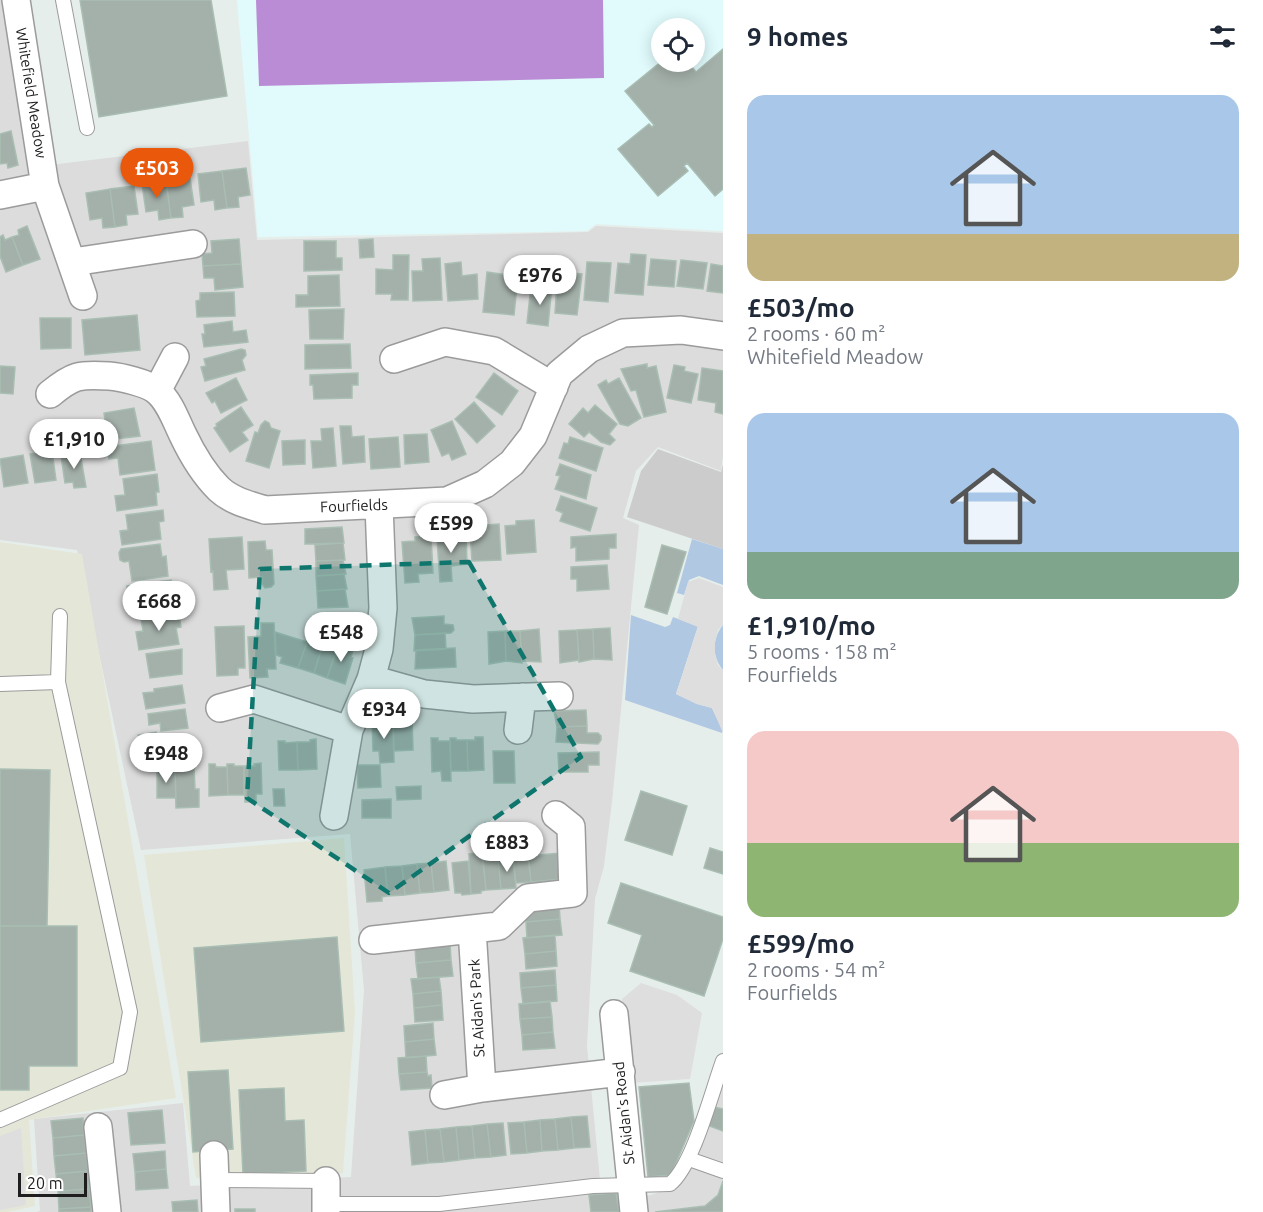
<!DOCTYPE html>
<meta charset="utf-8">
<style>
body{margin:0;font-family:Ubuntu,sans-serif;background:#f6f6f7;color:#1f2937;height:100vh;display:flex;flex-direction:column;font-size:22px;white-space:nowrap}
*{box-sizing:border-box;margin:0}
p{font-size:20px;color:#747a83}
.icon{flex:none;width:33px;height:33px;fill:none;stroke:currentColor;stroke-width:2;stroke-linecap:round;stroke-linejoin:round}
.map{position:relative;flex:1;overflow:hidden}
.panel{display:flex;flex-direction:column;background:#fff;width:540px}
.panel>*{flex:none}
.tools{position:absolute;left:651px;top:18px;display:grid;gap:12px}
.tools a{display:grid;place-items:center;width:54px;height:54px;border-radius:50%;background:#fff;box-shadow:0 3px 15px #0003;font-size:30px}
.scale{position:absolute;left:18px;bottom:15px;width:69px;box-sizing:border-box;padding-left:6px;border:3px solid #1e1e1e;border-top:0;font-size:16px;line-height:21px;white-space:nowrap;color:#1e1e1e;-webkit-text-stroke:4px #fff;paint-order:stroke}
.price{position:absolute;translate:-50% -51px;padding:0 14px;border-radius:21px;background:#fff;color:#222;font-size:20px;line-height:39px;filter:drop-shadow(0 2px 3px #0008)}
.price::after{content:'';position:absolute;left:50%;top:36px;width:18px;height:14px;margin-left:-9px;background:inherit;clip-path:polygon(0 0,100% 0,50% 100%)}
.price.active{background:#ea580c;color:#fff}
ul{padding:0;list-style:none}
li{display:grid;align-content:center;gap:12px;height:318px;padding:0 24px}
li span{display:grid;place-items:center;height:186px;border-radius:18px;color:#555}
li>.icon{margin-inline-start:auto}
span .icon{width:108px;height:108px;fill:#fffc;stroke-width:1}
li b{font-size:26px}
h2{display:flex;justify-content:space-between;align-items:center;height:72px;padding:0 24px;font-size:26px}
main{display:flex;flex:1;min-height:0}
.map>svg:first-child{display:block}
.residential{fill:#dbdcdb}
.industrial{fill:#e4e7d8}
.education{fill:#e1fbfc;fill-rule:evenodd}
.religious{fill:#ccc}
.grass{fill:#b1c8e3}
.pitch{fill:#ba8cd5}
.parking{fill:#dedede}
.building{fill:#a4b0aa;stroke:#a9beb3;stroke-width:1.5}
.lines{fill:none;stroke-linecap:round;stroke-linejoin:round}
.lane-casing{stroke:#9b9b9b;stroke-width:16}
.street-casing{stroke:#9b9b9b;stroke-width:30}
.lane{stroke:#fff;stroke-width:14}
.street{stroke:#fff;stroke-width:27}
.marked{fill:#0f766e;fill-opacity:0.2;stroke:#0f766e;stroke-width:4.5;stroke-dasharray:12 8;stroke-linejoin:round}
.labels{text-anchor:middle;stroke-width:4.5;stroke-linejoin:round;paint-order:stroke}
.street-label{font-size:15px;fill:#1e1e1e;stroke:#fff}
</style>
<main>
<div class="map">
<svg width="723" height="1212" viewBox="0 0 723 1212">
<rect width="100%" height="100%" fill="#e6eeeb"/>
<path class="residential" d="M 0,0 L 8,0 L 33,167 L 248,141 L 257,240 L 588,232 L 596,226 L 723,233 L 723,456 L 721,471 L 658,447 L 636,471 L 623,518 L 639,525 L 612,802 L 604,866 L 595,899 L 587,1046 L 601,1190 L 619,1190 L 622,1212 L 36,1212 L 40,1211 L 34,1119 L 183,1103 L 190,1186 L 351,1177 L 364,990 L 350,834 L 141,850 L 77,550 L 0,540 Z
M 723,1061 L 723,1212 L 648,1212 L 647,1196 L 678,1186 Z"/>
<path class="industrial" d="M 0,542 L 82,554 L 176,1098 L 29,1120 L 35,1206 L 8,1212 L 0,1212 Z
M 344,838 L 355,1012 L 343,1173 L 196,1178 L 144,855 Z"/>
<path class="education" d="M 237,0 L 723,0 L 723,231 L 596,224 L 587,231 L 258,237 ZM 662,28 L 694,28 L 694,62 L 662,62 Z"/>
<path class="religious" d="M 658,449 L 721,472 L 723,464 L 723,549 L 627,517 L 641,471 Z"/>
<path class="grass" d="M 692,539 L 723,549 L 723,585 L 699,576 L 689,580 L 684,595 L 677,593 Z
M 631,615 L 665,627 L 670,625 L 673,617 L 698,626 L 676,694 L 697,704 L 712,708 L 723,730 L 722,733 L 625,700 Z
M 723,625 L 723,670 C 712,657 712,638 723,625 Z"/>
<path class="pitch" d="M 256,0 L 603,0 L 604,78 L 259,86 Z"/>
<path class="parking" d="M 699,578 L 723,587 L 723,625 L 718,630 L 715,642 L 715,655 L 718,665 L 723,670 L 723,733 L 712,708 L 697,704 L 676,694 L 698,627 L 678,619 L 688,582 Z
M 641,983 L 677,995 L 702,1013 L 690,1079 L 631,1083 L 622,999 Z
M 21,1128 L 26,1205 L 0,1210 L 0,1136 Z"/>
<path class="building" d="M 80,0 L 211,0 L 227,96 L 99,117 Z
M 723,49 L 723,189 L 715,196 L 687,163 L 684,166 L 688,171 L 658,196 L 618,149 L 649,124 L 652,127 L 654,125 L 625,91 L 662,61 L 688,62 L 696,72 Z
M 11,131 L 18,165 L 8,168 L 7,163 L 0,164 L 0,134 Z
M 246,168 L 250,195 L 238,197 L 239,207 L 227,208 L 222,171 Z
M 222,171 L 227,208 L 215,210 L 214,200 L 201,202 L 198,174 Z
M 190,178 L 194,205 L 182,207 L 183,217 L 171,218 L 166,181 Z
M 166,181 L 171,218 L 159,220 L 158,210 L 146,212 L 142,184 Z
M 134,186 L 138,214 L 126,215 L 127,225 L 115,227 L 110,189 Z
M 110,189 L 115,227 L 103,228 L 102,218 L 90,220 L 86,193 Z
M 27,226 L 40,259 L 23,265 L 12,237 L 19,235 L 18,230 Z
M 3,235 L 5,240 L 12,237 L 23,265 L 6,272 L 0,256 L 0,237 Z
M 239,239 L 241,264 L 203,266 L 202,254 L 212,253 L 211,241 Z
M 373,239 L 374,257 L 360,258 L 359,240 Z
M 304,241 L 336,241 L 336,258 L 342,258 L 342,270 L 304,271 Z
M 631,254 L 646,255 L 643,295 L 615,293 L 618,263 L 630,264 Z
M 393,255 L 409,255 L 408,300 L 391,300 L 392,294 L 376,294 L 376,269 L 393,270 Z
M 440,258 L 442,300 L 413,301 L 412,271 L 423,271 L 422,259 Z
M 651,259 L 676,261 L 674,287 L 648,285 Z
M 681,260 L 707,263 L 703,289 L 677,286 Z
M 461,262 L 462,276 L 477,274 L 478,299 L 448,301 L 445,264 Z
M 587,262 L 611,263 L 608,302 L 584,300 Z
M 241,264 L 243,287 L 215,290 L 214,278 L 204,278 L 203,266 Z
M 711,264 L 723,266 L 723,293 L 707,291 Z
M 487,272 L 507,275 L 506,285 L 517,286 L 514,315 L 483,312 Z
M 568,273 L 582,274 L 577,315 L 555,313 L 557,285 L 567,286 Z
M 339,275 L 340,306 L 296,307 L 296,295 L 308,295 L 308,276 Z
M 540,284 L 552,285 L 548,326 L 527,323 L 530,295 L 539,296 Z
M 234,292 L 235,316 L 197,317 L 196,301 L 200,300 L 200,293 Z
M 344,309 L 343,339 L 310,339 L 309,310 Z
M 137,315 L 140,350 L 85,355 L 82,320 Z
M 40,318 L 71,318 L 71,348 L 41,349 Z
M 232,321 L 233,332 L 246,330 L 248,342 L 204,347 L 202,334 L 205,334 L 204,325 Z
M 350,344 L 351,368 L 305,369 L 305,345 Z
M 241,349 L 245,350 L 246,355 L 242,360 L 245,370 L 205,381 L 201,367 L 206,366 L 204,359 Z
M 647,364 L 647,368 L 656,366 L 666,412 L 644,417 L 636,390 L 631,391 L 621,369 Z
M 674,365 L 685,367 L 684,371 L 698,374 L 691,403 L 667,398 Z
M 0,366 L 15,367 L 13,394 L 0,393 Z
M 702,368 L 723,371 L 723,414 L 715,412 L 716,403 L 698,400 Z
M 358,373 L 358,385 L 352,385 L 352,398 L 314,399 L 313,385 L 310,385 L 310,375 Z
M 494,373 L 518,391 L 502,415 L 476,397 Z
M 236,378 L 247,400 L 221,413 L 215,401 L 212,403 L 206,393 Z
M 619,378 L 641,418 L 628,426 L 620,424 L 598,385 L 606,380 L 608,384 Z
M 474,402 L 495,426 L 477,443 L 455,419 Z
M 595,405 L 617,424 L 609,434 L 615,440 L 610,445 L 601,442 L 589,432 L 584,437 L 569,424 L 583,408 L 588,413 Z
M 241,407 L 253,425 L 242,432 L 248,440 L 230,452 L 214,428 L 217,426 L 216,424 Z
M 134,408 L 140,436 L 108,440 L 104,413 Z
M 265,421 L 269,423 L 271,428 L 280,431 L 269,468 L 246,461 L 255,432 L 258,433 L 261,425 Z
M 452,421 L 466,454 L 452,460 L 449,453 L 442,456 L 431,430 Z
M 340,426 L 351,426 L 352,437 L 364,436 L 365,462 L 343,464 Z
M 333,428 L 336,466 L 313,468 L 311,441 L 322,441 L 321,429 Z
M 427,434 L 429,462 L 405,464 L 404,435 Z
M 398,437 L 400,467 L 371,469 L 369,439 Z
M 570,437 L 603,448 L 596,471 L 559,458 L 564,443 L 568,444 Z
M 305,440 L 305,464 L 283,465 L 282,441 Z
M 151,441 L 155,470 L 120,475 L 118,458 L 109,459 L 107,447 Z
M 52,451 L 56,480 L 35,483 L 30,454 Z
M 80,453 L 86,487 L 74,488 L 73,482 L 65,483 L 61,456 Z
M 23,455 L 28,483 L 4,487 L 0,459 Z
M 560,464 L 591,475 L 586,499 L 555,489 L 560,476 L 556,475 Z
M 157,474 L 159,492 L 156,492 L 157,505 L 117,511 L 115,496 L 125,495 L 123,479 Z
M 561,496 L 597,508 L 590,531 L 560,521 L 563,513 L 556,510 Z
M 163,510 L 164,521 L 159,522 L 161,539 L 122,545 L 120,531 L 128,530 L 126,515 Z
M 534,520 L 536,552 L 507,554 L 505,526 L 516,525 L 516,521 Z
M 499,524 L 501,560 L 472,561 L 470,531 L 487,530 L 487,525 Z
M 342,527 L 344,543 L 305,544 L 305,529 Z
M 466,533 L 467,564 L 451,566 L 452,581 L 440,582 L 437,538 L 450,537 L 450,534 Z
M 616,534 L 616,548 L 609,548 L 609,559 L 576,561 L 576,547 L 571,548 L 571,537 Z
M 431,536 L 433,573 L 418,574 L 419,582 L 405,583 L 402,542 L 415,541 L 415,537 Z
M 242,537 L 244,569 L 226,570 L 228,589 L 214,590 L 213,571 L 211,572 L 209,539 Z
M 265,541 L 266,550 L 272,550 L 274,584 L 271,587 L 265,588 L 262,584 L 262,577 L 249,578 L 248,542 Z
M 343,543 L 345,560 L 316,561 L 315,545 Z
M 160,544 L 162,557 L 166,556 L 168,576 L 132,581 L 129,561 L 124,562 L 120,560 L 119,553 L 121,549 Z
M 662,545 L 686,552 L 667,614 L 645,607 Z
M 343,560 L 346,574 L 316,576 L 316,561 Z
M 607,565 L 609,589 L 577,591 L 577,579 L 571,579 L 571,567 Z
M 344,574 L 347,589 L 317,591 L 316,576 Z
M 171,580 L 175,610 L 139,615 L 137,598 L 128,600 L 127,586 Z
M 345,589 L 348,607 L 318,608 L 317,591 Z
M 179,614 L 181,627 L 176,628 L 179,644 L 139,650 L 136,632 L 143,631 L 141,619 Z
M 444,616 L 444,624 L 453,625 L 454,630 L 451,633 L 415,635 L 412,618 Z
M 261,623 L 274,623 L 276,669 L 267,669 L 268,677 L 250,678 L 248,637 L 261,636 Z
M 244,626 L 245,668 L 238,668 L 238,675 L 217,676 L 215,627 Z
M 610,628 L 612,660 L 594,659 L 593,629 Z
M 539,629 L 541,662 L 522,661 L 520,631 Z
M 593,629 L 594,659 L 579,662 L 577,630 Z
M 577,630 L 579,660 L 560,663 L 559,631 Z
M 505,631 L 520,631 L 522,663 L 506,661 Z
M 505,631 L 506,661 L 489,664 L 488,632 Z
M 275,632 L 307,642 L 298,668 L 280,663 L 282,657 L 276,655 Z
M 445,633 L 446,649 L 414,651 L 415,635 Z
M 307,642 L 322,647 L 314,673 L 298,668 Z
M 339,642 L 354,647 L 351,657 L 353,658 L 345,684 L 327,678 Z
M 322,647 L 336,652 L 327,678 L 314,673 Z
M 455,648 L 456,667 L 415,669 L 416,650 Z
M 182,649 L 182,674 L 150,678 L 146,654 Z
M 182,685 L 185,703 L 146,709 L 143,693 L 154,692 L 154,689 Z
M 185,709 L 188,728 L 161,731 L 160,723 L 149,725 L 148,714 Z
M 586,710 L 587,726 L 557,727 L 554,711 Z
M 405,718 L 412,718 L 413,750 L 394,751 L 393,721 L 405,721 Z
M 372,719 L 380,719 L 380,722 L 393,721 L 394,762 L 380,763 L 379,751 L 373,751 Z
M 587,726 L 587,733 L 598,733 L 601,736 L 601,740 L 598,744 L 556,742 L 557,727 Z
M 156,732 L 158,740 L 139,743 L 138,735 Z
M 475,737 L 483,737 L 484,770 L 468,771 L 467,740 L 475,740 Z
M 431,738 L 438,738 L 438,741 L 450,741 L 451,781 L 442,781 L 441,771 L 432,772 Z
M 450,738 L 456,738 L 456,740 L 467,740 L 468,771 L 451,771 Z
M 316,739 L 317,769 L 298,770 L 297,742 L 310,742 L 310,740 Z
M 278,741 L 285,741 L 285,743 L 297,742 L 298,770 L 279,770 Z
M 493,751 L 514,751 L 515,783 L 494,783 Z
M 599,752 L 599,765 L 588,765 L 588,772 L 559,772 L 558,753 Z
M 261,763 L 262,794 L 256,794 L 256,802 L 245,802 L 244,766 L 255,766 L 254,764 Z
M 209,764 L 215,764 L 216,767 L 227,767 L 228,795 L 209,796 Z
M 227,764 L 234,764 L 234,766 L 244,766 L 244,795 L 228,795 Z
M 357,765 L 380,765 L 381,787 L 358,788 Z
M 157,767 L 164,767 L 164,770 L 175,770 L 176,798 L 157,798 Z
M 188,767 L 194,767 L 195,789 L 199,789 L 199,807 L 176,808 L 175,770 L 188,769 Z
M 0,769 L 50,770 L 47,926 L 0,926 Z
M 421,786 L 421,799 L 397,800 L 396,787 Z
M 273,789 L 284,789 L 285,806 L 274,806 Z
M 641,791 L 687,806 L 672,855 L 625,840 Z
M 391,799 L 391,818 L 362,818 L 362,800 Z
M 710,848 L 723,852 L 723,874 L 704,868 Z
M 482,852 L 486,890 L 481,891 L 481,893 L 471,894 L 469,854 Z
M 528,852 L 531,882 L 516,883 L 513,853 Z
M 560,853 L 562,879 L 531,882 L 528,856 Z
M 513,857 L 516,888 L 501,889 L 498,859 Z
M 498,859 L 501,889 L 486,890 L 483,860 Z
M 446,861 L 449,890 L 434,892 L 431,863 Z
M 468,861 L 471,894 L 462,895 L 461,893 L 455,893 L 452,863 Z
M 431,863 L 434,892 L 420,893 L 417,864 Z
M 417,864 L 420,893 L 405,895 L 402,866 Z
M 402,866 L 405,895 L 388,896 L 385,867 Z
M 385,867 L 388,896 L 382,897 L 382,901 L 367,902 L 364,870 Z
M 621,883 L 723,917 L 723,939 L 704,996 L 630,971 L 642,935 L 608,923 Z
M 559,904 L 560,919 L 526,922 L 524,907 Z
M 560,919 L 562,935 L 527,938 L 526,922 Z
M 0,926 L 77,926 L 77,1066 L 29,1066 L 29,1090 L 0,1090 Z
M 555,935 L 556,951 L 525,954 L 523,938 Z
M 337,937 L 344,1031 L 201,1042 L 194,948 Z
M 450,944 L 451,960 L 416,963 L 415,947 Z
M 556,951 L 557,966 L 526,969 L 525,954 Z
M 451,960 L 453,976 L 418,979 L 416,963 Z
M 555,970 L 556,985 L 521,988 L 520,973 Z
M 439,977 L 441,991 L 413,994 L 411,979 Z
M 556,985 L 557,1001 L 523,1004 L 521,988 Z
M 441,991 L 442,1005 L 414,1008 L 413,994 Z
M 550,1001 L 552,1017 L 520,1019 L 519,1004 Z
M 442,1005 L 443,1020 L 415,1022 L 414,1008 Z
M 552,1017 L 553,1032 L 522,1035 L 520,1019 Z
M 433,1023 L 434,1039 L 405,1042 L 404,1026 Z
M 553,1032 L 555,1048 L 523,1050 L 522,1035 Z
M 434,1039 L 436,1055 L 406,1058 L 405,1042 Z
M 426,1056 L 427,1072 L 399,1074 L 398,1058 Z
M 228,1070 L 233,1149 L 193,1152 L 188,1072 Z
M 427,1072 L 428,1076 L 431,1075 L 432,1088 L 401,1090 L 399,1074 Z
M 689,1083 L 694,1121 L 671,1175 L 648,1177 L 639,1087 Z
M 284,1088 L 285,1121 L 304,1120 L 306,1171 L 243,1174 L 239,1090 Z
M 714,1107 L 723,1109 L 723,1131 L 707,1125 Z
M 162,1110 L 165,1143 L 131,1145 L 128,1113 Z
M 587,1116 L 590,1147 L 574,1148 L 571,1117 Z
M 571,1117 L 574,1148 L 558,1150 L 555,1119 Z
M 83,1118 L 84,1135 L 53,1138 L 51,1121 Z
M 555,1119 L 558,1150 L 542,1151 L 540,1120 Z
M 540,1120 L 542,1151 L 527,1153 L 524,1122 Z
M 524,1122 L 527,1153 L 511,1154 L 508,1123 Z
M 503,1123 L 506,1155 L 491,1157 L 487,1124 Z
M 487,1124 L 491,1157 L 475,1158 L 472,1126 Z
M 472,1126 L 475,1158 L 459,1160 L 456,1127 Z
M 456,1127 L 459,1160 L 444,1162 L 440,1129 Z
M 440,1129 L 444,1162 L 428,1163 L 425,1130 Z
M 425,1130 L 428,1163 L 412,1165 L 409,1132 Z
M 84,1135 L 86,1153 L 54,1156 L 53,1138 Z
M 165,1151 L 166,1169 L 135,1172 L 133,1154 Z
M 86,1153 L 88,1171 L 56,1174 L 54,1156 Z
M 166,1169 L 168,1188 L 136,1190 L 135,1172 Z
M 88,1171 L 89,1189 L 58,1191 L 56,1174 Z
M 723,1181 L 723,1212 L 655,1212 L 705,1206 L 718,1195 Z
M 89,1189 L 91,1207 L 59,1209 L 58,1191 Z
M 616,1193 L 619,1212 L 591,1212 L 589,1195 Z
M 197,1200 L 198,1212 L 173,1212 L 172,1202 Z
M 91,1207 L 91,1212 L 59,1212 L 59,1209 Z
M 235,1209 L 255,1209 L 255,1212 L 235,1212 Z"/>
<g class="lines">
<g class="lane-casing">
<path id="lane" d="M 63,0 L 87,128
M 58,682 L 60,616
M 0,684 L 58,682 L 130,1012 L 120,1068 L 0,1120
M 689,1159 L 723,1171
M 215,1180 L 326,1181
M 326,1204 L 439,1204 L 593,1186 L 670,1184 C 693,1166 712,1091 723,1061"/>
</g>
<g class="street-casing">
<path id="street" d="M 16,0 L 45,186 L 83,296
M 0,195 L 45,186
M 73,262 L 193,244
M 394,359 L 445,342 L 494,351 L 554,387
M 157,391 L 175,357
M 50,394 C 73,375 79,374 109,376 C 121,377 148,383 157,391 C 170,402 176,421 183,435 C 192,454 204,474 219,489 C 232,501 249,505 265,510 L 447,501 L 485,484 L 512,463 L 533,436 L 559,374 L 589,349 L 623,333 L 681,330 L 723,336
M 371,679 L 424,694 L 473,699 L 559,696
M 220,708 L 254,699 L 349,730
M 518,730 L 522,697
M 334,816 L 349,730 L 371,679 L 379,649 L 383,608 L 379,505
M 472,929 L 482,1088
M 373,940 L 499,926 L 528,898 L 573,893 L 571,827 L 556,815
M 614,1014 L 634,1212
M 444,1095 L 482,1088 L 621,1072
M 98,1127 L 107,1212
M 214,1155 L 216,1212
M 326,1181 L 326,1212"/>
</g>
<use href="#lane" class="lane"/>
<use href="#street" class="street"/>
</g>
<path class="marked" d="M 469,562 L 581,757 L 389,893 L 247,798 L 260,569 Z"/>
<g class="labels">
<g class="street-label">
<text transform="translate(31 93) rotate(81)" y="5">Whitefield Meadow</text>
<text transform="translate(354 506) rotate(-2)" y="5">Fourfields</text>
<text transform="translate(477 1008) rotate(-93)" y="5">St Aidan's Park</text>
<text transform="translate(624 1113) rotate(-96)" y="5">St Aidan's Road</text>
</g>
</g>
</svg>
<div class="tools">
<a><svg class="icon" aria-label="locate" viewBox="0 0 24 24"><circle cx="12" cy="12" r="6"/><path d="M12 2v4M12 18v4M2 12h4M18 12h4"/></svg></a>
</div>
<div class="scale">20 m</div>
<b class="price active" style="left:157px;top:199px">£503</b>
<b class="price" style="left:540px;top:306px">£976</b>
<b class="price" style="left:74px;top:470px">£1,910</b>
<b class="price" style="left:451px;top:554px">£599</b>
<b class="price" style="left:159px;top:632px">£668</b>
<b class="price" style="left:341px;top:663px">£548</b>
<b class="price" style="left:384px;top:740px">£934</b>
<b class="price" style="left:166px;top:784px">£948</b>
<b class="price" style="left:507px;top:873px">£883</b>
</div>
<section class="panel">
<h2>9 homes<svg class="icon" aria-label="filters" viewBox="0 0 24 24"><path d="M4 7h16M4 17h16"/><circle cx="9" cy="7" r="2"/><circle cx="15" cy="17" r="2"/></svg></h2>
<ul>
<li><span style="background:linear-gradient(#a9c7e8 75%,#c2b280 0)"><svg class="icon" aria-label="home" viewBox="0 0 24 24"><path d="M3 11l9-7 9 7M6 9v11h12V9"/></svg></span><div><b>£503/mo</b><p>2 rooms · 60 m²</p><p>Whitefield Meadow</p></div></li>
<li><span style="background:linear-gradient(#a9c7e8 75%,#7fa58c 0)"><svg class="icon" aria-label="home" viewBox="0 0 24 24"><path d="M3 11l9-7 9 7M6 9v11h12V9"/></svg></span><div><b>£1,910/mo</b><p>5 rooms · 158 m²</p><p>Fourfields</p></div></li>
<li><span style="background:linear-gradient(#f6c9c9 60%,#8fb573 0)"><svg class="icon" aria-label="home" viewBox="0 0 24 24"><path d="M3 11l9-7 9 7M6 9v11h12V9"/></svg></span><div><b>£599/mo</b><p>2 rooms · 54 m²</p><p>Fourfields</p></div></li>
</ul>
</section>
</main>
